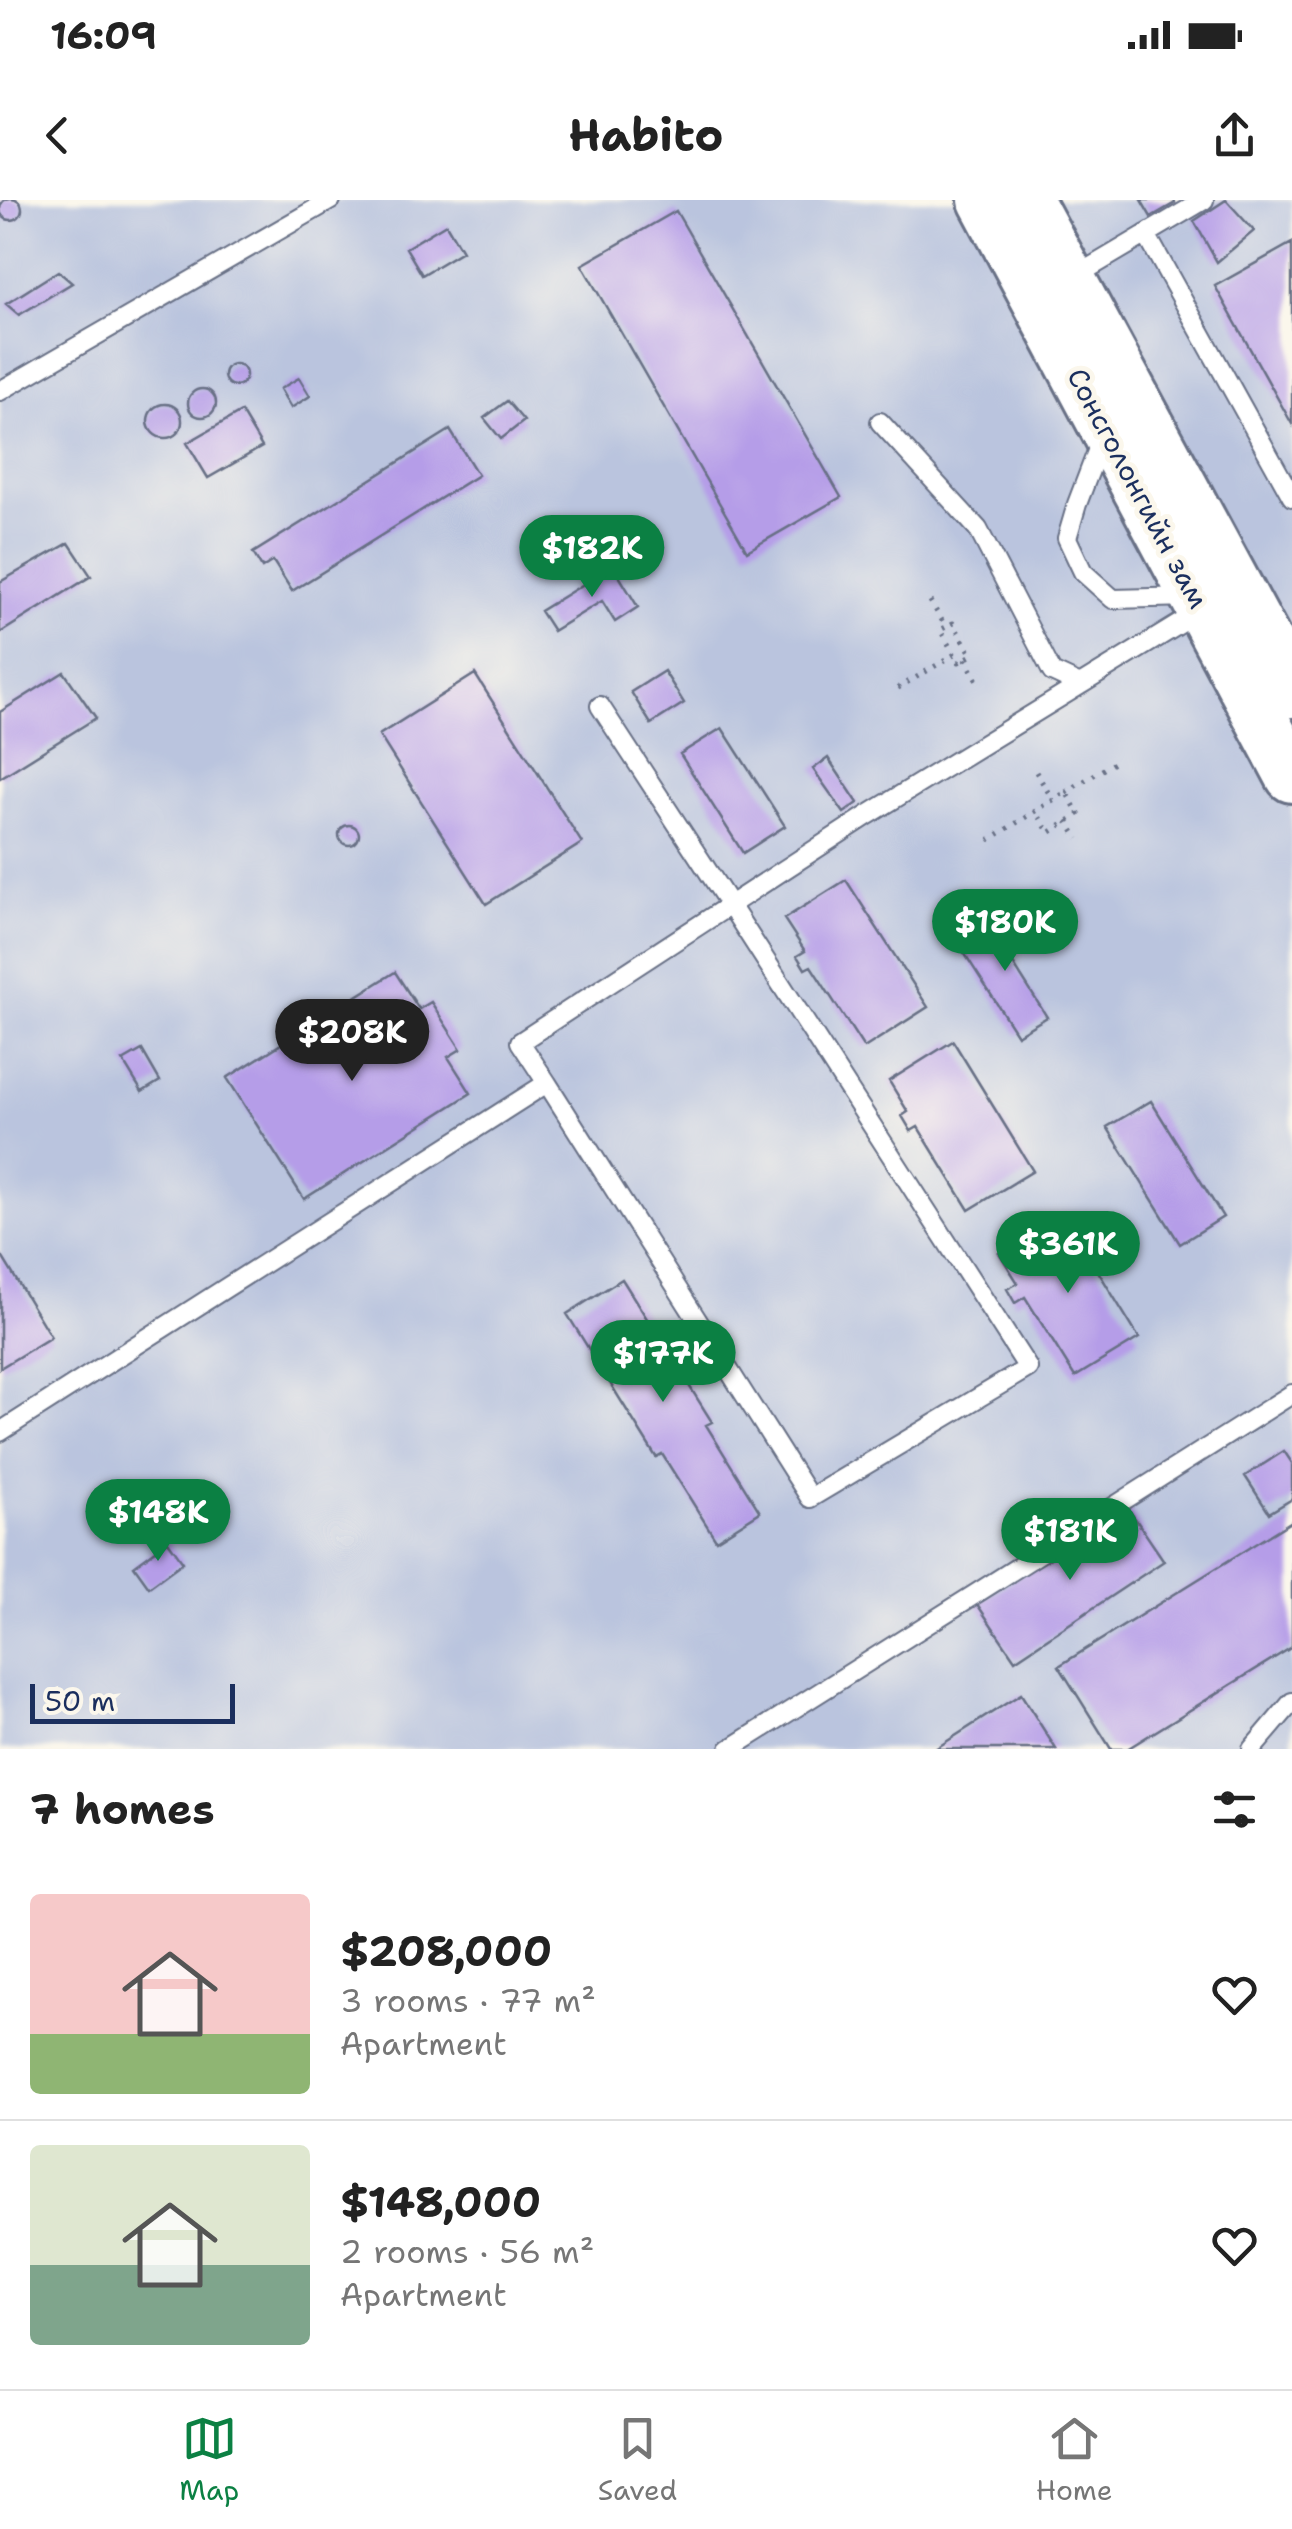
<!DOCTYPE html>
<meta charset="utf-8">
<style>
body{margin:0;font-family:"Shantell Sans",sans-serif;background:#f6f6f6;color:#222;height:100vh;display:flex;flex-direction:column;font-size:38px;white-space:nowrap}
*{box-sizing:border-box;margin:0}
p{font-size:32px;color:#767676}
.icon{flex:none;width:55px;height:55px;fill:none;stroke:currentColor;stroke-width:2;stroke-linecap:round;stroke-linejoin:round}
.map{position:relative;height:1549px;overflow:hidden}
.panel{display:flex;flex-direction:column;background:#fff;flex:1}
.panel>*{flex:none}
.scale{position:absolute;left:30px;bottom:25px;width:205px;box-sizing:border-box;padding-left:10px;border:5px solid #1b2f5e;border-top:0;font-size:28px;line-height:35px;white-space:nowrap;color:#1b2f5e;-webkit-text-stroke:8px #fbf7ec;paint-order:stroke}
.price{position:absolute;translate:-50% -85px;padding:0 22px;border-radius:35px;background:#0b8043;color:#fff;font-size:32px;line-height:65px;filter:drop-shadow(0 2px 5px #0008)}
.price::after{content:'';position:absolute;left:50%;top:60px;width:30px;height:22px;margin-left:-15px;background:inherit;clip-path:polygon(0 0,100% 0,50% 100%)}
.price.current{background:#222;color:#fff}
ul{padding:0;list-style:none}
li{display:flex;align-items:center;gap:30px;height:250px;padding:0 30px}
li+li{border-top:2px solid #e0e0e0}
li span{display:grid;place-items:center;flex:none;width:280px;height:200px;border-radius:10px;color:#555}
li>.icon{margin-inline-start:auto}
span .icon{width:120px;height:120px;fill:#fffc;stroke-width:1}
li b{font-size:42px}
h2{display:flex;justify-content:space-between;align-items:center;height:120px;padding:0 30px;font-size:42px}
.status{display:flex;justify-content:space-between;align-items:center;height:70px;padding:0 50px;background:#fff;direction:ltr}
.status svg{height:28px;fill:currentColor}
header{display:flex;justify-content:space-between;align-items:center;height:130px;padding:0 30px;background:#fff;font-size:45px;font-weight:700}
.tab-bar{display:flex;justify-content:space-around;align-items:center;height:140px;border-top:2px solid #e0e0e0;background:#fff;font-size:28px;color:#767676}
.tab-bar a{display:grid;justify-items:center;gap:5px}
.tab-bar .current{color:#0b8043}
.map>svg:first-child{display:block}
.industrial{fill:#bac4de}
.building{fill:#b59de8}
.lines{fill:none;stroke-linecap:round;stroke-linejoin:round}
.lane-casing{stroke:#676f85;stroke-width:22}
.primary-casing{stroke:#676f85;stroke-width:58}
.path{stroke:#676f85;stroke-width:5;stroke-dasharray:2.5 8;stroke-linecap:butt}
.lane{stroke:#fff;stroke-width:18}
.primary{stroke:#fff;stroke-width:52}
.labels{text-anchor:middle;stroke-width:10;stroke-linejoin:round;paint-order:stroke}
.street-label{font-size:28px;fill:#1b2f5e;stroke:#fbf7ec}
</style>
<div class="status"><b>16:09</b><svg viewBox="0 0 49 12"><path d="M0 12V9h3v3zM5 12V6h3v6zM10 12V3h3v9zM15 12V0h3v12zM26 1h20v11H26zM47 4h2v5h-2z"/></svg></div>
<header><svg class="icon" aria-label="back" viewBox="0 0 24 24"><path d="M15 5l-7 7 7 7"/></svg>Habito<svg class="icon" aria-label="share" viewBox="0 0 24 24"><path d="M12 15V3M7 8l5-5 5 5M5 13v7h14v-7"/></svg></header>
<div class="map">
<svg width="1292" height="1549" viewBox="0 0 1292 1549">
<rect width="100%" height="100%" fill="#fbf7ec"/>
<filter id="ink" filterUnits="userSpaceOnUse"><feTurbulence type="fractalNoise" baseFrequency=".01" numOctaves="2"/><feDisplacementMap in="SourceGraphic" scale="20" xChannelSelector="R" yChannelSelector="G"/><feConvolveMatrix kernelMatrix="1 2 1 2 8 2 1 2 1" color-interpolation-filters="sRGB"/></filter>
<filter id="wash" filterUnits="userSpaceOnUse"><feTurbulence type="fractalNoise" baseFrequency=".0048" numOctaves="4" result="noise"/><feDisplacementMap in="SourceGraphic" scale="40" xChannelSelector="R" yChannelSelector="G"/><feGaussianBlur stdDeviation="2.25" result="paint"/><feColorMatrix in="noise" values="0 0 0 0 0 0 0 0 0 0 0 0 0 0 0 0 0 1.4 0 .05"/><feComposite in="paint" operator="in"/></filter>
<g filter="url(#wash)">
<rect width="100%" height="100%" fill="#f4e6cd"/>
<path class="industrial" d="M 0,0 L 1292,0 L 1292,1549 L 0,1549 Z"/>
<g id="blocks">
<path class="building" d="M0 9a11 11 0 1 1 22 0a11 11 0 1 1-22 0Z
M 1141,0 L 1174,0 L 1175,3 L 1151,17 Z
M 1226,0 L 1254,31 L 1217,62 L 1194,21 Z
M 676,11 L 841,297 L 747,351 L 582,65 Z
M 446,24 L 462,51 L 422,75 L 406,48 Z
M 1292,43 L 1292,224 L 1215,86 Z
M 58,71 L 72,83 L 19,115 L 6,104 Z
M224 175a11 11 0 1 1 22 0a11 11 0 1 1-22 0Z
M 299,178 L 310,196 L 291,208 L 280,189 Z
M188 203a14 14 0 1 1 28 0a14 14 0 1 1-28 0Z
M 507,201 L 524,221 L 501,239 L 484,218 Z
M148 221a17 17 0 1 1 34 0a17 17 0 1 1-34 0Z
M 241,212 L 262,247 L 208,278 L 187,243 Z
M 450,230 L 478,275 L 292,391 L 273,361 L 262,368 L 253,353 Z
M 69,343 L 91,376 L 0,433 L 0,382 Z
M 613,366 L 638,407 L 615,422 L 602,401 L 553,431 L 540,411 Z
M 664,471 L 684,503 L 651,524 L 631,492 Z
M 64,472 L 96,518 L 0,578 L 0,512 Z
M 475,474 L 582,643 L 486,704 L 379,535 Z
M 722,528 L 785,626 L 743,653 L 680,554 Z
M 828,558 L 858,603 L 844,613 L 813,569 Z
M339 635a10 10 0 1 1 20 0a10 10 0 1 1-20 0Z
M 846,680 L 928,807 L 864,848 L 811,766 L 805,769 L 797,756 L 805,751 L 784,719 Z
M 1017,713 L 1030,733 L 1004,749 L 1047,817 L 1017,835 L 961,748 Z
M 395,772 L 419,809 L 431,802 L 461,849 L 448,857 L 471,893 L 304,999 L 227,878 Z
M 953,841 L 1033,971 L 969,1010 L 918,927 L 911,931 L 902,916 L 908,912 L 889,881 Z
M 142,850 L 160,881 L 142,892 L 123,861 Z
M 1151,901 L 1223,1017 L 1180,1044 L 1107,927 Z
M 1063,1014 L 1139,1138 L 1075,1177 L 1025,1097 L 1015,1103 L 1007,1089 L 1018,1083 L 999,1053 Z
M 0,1053 L 51,1137 L 0,1168 Z
M 622,1079 L 712,1222 L 706,1225 L 760,1312 L 716,1340 L 662,1254 L 656,1257 L 567,1114 Z
M 1284,1251 L 1292,1263 L 1292,1299 L 1269,1313 L 1245,1276 Z
M 1126,1305 L 1164,1361 L 1015,1460 L 977,1404 Z
M 1292,1321 L 1292,1447 L 1127,1549 L 1111,1549 L 1059,1466 Z
M 168,1341 L 183,1362 L 149,1387 L 134,1366 Z
M 1021,1494 L 1056,1549 L 935,1549 Z"/>
</g>
</g>
<g filter="url(#ink)">
<use href="#blocks" fill-opacity="0" stroke="#676f85" stroke-width="2.5"/>
<g class="lines">
<g class="lane-casing">
<path id="lane" d="M 1146,34 L 1292,297
M 1074,77 L 1204,0
M 0,191 L 331,0
M 880,222 L 978,329 L 1052,472 L 1080,485
M 1101,241 L 1077,304 L 1067,338 L 1083,372 L 1113,399 L 1191,397
M 547,883 L 810,1298 L 1028,1168 L 730,705 L 600,506
M 0,1232 L 547,883 L 520,842 L 868,615 L 1199,412
M 730,1549 L 1292,1194
M 1252,1549 L 1292,1502"/>
</g>
<g class="primary-casing">
<path id="primary" d="M 985,0 L 1292,576
M 1026,0 L 1292,491"/>
</g>
<path class="path" d="M 930,401 L 946,427 L 940,430 L 959,462 L 972,455 L 953,423 L 946,427
M 965,459 L 978,482
M 898,488 L 954,455
M 1036,572 L 1053,600
M 1066,592 L 1115,562
M 1067,621 L 1078,639
M 989,640 L 1066,592 L 1079,614 L 1049,633 L 1036,611"/>
<use href="#lane" class="lane"/>
<use href="#primary" class="primary"/>
</g>
</g>
<g class="labels">
<g class="street-label">
<text transform="translate(1138 288) rotate(62)" y="10">Сонсголонгийн зам</text>
</g>
</g>
</svg>
<div class="scale">50 m</div>
<b class="price" style="left:592px;top:400px">$182K</b>
<b class="price" style="left:1005px;top:774px">$180K</b>
<b class="price current" style="left:352px;top:884px">$208K</b>
<b class="price" style="left:1068px;top:1096px">$361K</b>
<b class="price" style="left:663px;top:1205px">$177K</b>
<b class="price" style="left:158px;top:1364px">$148K</b>
<b class="price" style="left:1070px;top:1383px">$181K</b>
</div>
<section class="panel">
<h2>7 homes<svg class="icon" aria-label="filters" viewBox="0 0 24 24"><path d="M4 7h16M4 17h16"/><circle cx="9" cy="7" r="2"/><circle cx="15" cy="17" r="2"/></svg></h2>
<ul>
<li><span style="background:linear-gradient(#f6c9c9 70%,#8fb573 0)"><svg class="icon" aria-label="home" viewBox="0 0 24 24"><path d="M3 11l9-7 9 7M6 9v11h12V9"/></svg></span><div><b>$208,000</b><p>3 rooms · 77 m²</p><p>Apartment</p></div><svg class="icon" aria-label="heart" viewBox="0 0 24 24"><path d="M12 20l-8-8c-3-5 5-10 8-4 3-6 11-1 8 4z"/></svg></li>
<li><span style="background:linear-gradient(#dfe7d0 60%,#7fa58c 0)"><svg class="icon" aria-label="home" viewBox="0 0 24 24"><path d="M3 11l9-7 9 7M6 9v11h12V9"/></svg></span><div><b>$148,000</b><p>2 rooms · 56 m²</p><p>Apartment</p></div><svg class="icon" aria-label="heart" viewBox="0 0 24 24"><path d="M12 20l-8-8c-3-5 5-10 8-4 3-6 11-1 8 4z"/></svg></li>
</ul>
</section>
<nav class="tab-bar">
<a class="current"><svg class="icon" aria-label="map" viewBox="0 0 24 24"><path d="M3 6l6-2 6 2 6-2v14l-6 2-6-2-6 2zM9 4v14M15 6v14"/></svg>Map</a>
<a><svg class="icon" aria-label="saved" viewBox="0 0 24 24"><path d="M7 4h10v16l-5-4-5 4z"/></svg>Saved</a>
<a><svg class="icon" aria-label="home" viewBox="0 0 24 24"><path d="M3 11l9-7 9 7M6 9v11h12V9"/></svg>Home</a>
</nav>
